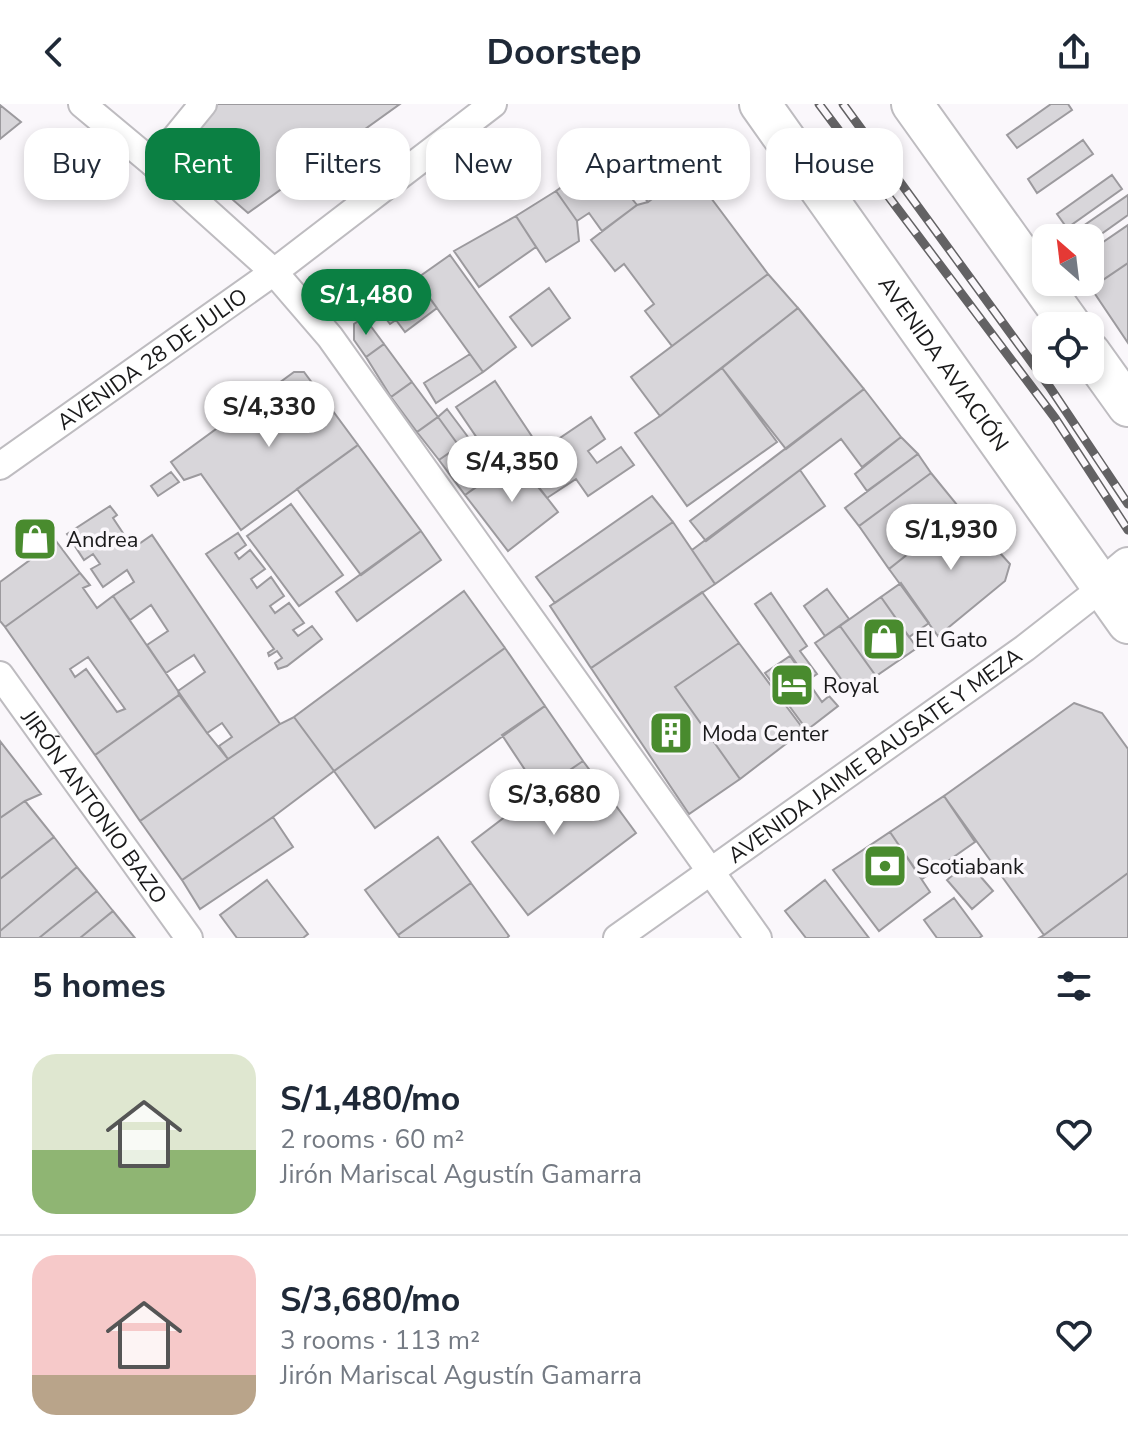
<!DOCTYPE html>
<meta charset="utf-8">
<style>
body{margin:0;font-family:"Nunito Sans",sans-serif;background:#f6f6f7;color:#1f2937;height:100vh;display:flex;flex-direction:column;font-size:30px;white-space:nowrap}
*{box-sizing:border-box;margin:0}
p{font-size:26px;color:#747a83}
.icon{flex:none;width:44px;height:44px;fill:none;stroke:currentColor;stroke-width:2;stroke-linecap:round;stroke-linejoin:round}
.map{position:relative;height:834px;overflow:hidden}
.sheet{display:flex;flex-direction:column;background:#fff;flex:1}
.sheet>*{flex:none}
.hud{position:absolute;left:24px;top:24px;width:1080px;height:72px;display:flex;gap:16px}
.needle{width:52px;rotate:332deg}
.buttons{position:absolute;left:1032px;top:120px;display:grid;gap:16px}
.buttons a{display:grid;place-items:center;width:72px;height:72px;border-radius:16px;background:#fff;box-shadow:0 4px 12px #0003;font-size:40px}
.price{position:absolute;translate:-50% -68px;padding:0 18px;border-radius:28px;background:#fff;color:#222;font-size:26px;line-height:52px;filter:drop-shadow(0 2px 4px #0008)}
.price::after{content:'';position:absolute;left:50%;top:48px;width:24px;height:18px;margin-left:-12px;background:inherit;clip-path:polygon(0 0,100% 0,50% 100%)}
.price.selected{background:#0b8043;color:#fff}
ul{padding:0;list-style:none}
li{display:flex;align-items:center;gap:24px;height:200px;padding:0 32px}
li+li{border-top:2px solid #e0e1e3}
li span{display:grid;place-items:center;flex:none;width:224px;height:160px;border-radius:24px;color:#555}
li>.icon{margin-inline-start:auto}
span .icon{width:96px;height:96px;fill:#fffc;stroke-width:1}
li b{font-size:34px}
h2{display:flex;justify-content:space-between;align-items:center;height:96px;padding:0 32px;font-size:34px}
.chip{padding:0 28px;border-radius:24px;background:#fff;box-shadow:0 4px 12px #0003;font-size:28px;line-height:72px}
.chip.selected{background:#0b8043;color:#fff}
header{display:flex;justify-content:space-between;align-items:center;height:104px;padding:0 32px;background:#fff;font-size:36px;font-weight:700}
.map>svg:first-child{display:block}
.building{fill:#d8d6da;stroke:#9c9a9e;stroke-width:2;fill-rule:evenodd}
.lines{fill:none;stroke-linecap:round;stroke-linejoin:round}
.street-casing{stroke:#bebcc0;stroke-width:30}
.secondary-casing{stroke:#bebcc0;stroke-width:40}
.primary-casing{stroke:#bebcc0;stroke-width:44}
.street{stroke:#fff;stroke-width:26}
.secondary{stroke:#fff;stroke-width:36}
.primary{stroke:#fff;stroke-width:40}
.rail-casing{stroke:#636264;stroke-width:9}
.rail{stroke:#faf7fb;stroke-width:6;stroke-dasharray:18;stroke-linecap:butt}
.labels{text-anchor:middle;stroke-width:7;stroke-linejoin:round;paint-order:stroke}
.street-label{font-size:22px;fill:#1a1a1b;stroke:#faf7fb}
.poi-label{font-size:22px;fill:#1a1a1b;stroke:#faf7fb;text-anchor:start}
</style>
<header><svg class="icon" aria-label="back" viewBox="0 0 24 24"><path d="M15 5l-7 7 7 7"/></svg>Doorstep<svg class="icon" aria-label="share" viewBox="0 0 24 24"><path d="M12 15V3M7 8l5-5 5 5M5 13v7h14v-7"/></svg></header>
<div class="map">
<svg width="1128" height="834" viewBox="0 0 1128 834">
<rect width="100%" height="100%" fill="#faf7fb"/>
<path class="building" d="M 206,0 L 400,0 L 248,109 L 171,42 Z
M 1051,0 L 1068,0 L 1072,6 L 1017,44 L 1007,31 Z
M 0,1 L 21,18 L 0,35 Z
M 640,27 L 661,29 L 690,66 L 648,98 L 638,85 L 629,91 L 637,101 L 602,127 L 589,109 L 577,117 L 556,87 Z
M 1083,36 L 1093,50 L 1037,89 L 1028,75 Z
M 690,66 L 768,170 L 672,242 L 645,207 L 654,200 L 624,160 L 615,167 L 591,136 L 637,101 L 648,98 Z
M 1112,71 L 1122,85 L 1067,124 L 1057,110 Z
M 556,87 L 577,117 L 579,137 L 546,158 L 516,112 Z
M 1128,91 L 1128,111 L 1090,138 L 1090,134 L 1077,134 L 1073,129 Z
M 516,112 L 536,143 L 479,183 L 454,147 Z
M 1128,121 L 1128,159 L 1091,184 L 1087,178 L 1090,178 L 1090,147 Z
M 450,151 L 516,243 L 483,268 L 416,175 Z
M 1128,159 L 1128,239 L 1091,184 Z
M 768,170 L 798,204 L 660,312 L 631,273 Z
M 416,175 L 437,204 L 405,228 L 396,216 L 390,220 L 383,211 L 369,221 L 364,213 Z
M 549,184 L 570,214 L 532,242 L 510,213 Z
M 798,204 L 864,285 L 786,345 L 722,264 Z
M 364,213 L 384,240 L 366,253 L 354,236 L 354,220 Z
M 384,240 L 412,278 L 391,293 L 366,253 Z
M 470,250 L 483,268 L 436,299 L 424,279 Z
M 722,264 L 777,338 L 687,402 L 635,329 L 660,312 Z
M 294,268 L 304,268 L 358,341 L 241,426 L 201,370 L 184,376 L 171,358 Z
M 495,277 L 535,337 L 522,346 L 517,338 L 492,356 L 456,303 Z
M 412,278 L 438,313 L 417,328 L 391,293 Z
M 864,285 L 901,333 L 862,363 L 841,335 L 706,437 L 690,417 Z
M 447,305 L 495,369 L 465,391 L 439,356 L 459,342 L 438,313 Z
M 438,313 L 459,342 L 439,356 L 417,328 Z
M 591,313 L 605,335 L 588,347 L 597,359 L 621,343 L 634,361 L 588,392 L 576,375 L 547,394 L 529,372 L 559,352 L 551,340 Z
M 901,333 L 918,350 L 867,387 L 855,370 Z
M 358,341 L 421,427 L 361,471 L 297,385 Z
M 918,350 L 931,369 L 859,422 L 845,404 Z
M 517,355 L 558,408 L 508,447 L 465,391 Z
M 800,366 L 825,402 L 715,480 L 692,446 Z
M 171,368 L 179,378 L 158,392 L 151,382 Z
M 931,369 L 962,407 L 889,465 L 859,422 Z
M 652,392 L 673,418 L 555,499 L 536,473 Z
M 291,400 L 343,471 L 299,502 L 247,432 Z
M 110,402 L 117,411 L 113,414 L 133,444 L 152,431 L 280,620 L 228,655 L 219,642 L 232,633 L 222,619 L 207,629 L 178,587 L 205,568 L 194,551 L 166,569 L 147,541 L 168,527 L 151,501 L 130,516 L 113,492 L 134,478 L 127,466 L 103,483 L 91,465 L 100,460 L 93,450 L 84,456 L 67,430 Z
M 962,407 L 1010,460 L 1005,477 L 938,532 L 889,465 Z
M 673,418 L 715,480 L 591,564 L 550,502 Z
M 421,427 L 441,456 L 357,517 L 336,488 Z
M 238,429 L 246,441 L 235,449 L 239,455 L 250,446 L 265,465 L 251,475 L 257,484 L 271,473 L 284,492 L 270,502 L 275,509 L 289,499 L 304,519 L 293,526 L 298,532 L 312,522 L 322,535 L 287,562 L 278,565 L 275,559 L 282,554 L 277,547 L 269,552 L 268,549 L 274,545 L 206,450 Z
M 56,437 L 80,469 L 5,523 L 0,517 L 0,478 Z
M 80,469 L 90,481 L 83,484 L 97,504 L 113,492 L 178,587 L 179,591 L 95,651 L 5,523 ZM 88,553 L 125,605 L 117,608 L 86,565 L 75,573 L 70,565 Z
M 901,479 L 929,519 L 909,533 L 881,493 Z
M 827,485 L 849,515 L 825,532 L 804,502 Z
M 464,487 L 505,544 L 334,667 L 294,613 Z
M 702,488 L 739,539 L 675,583 L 740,675 L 689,710 L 591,564 Z
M 771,489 L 807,542 L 800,547 L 817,570 L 808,576 L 755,500 Z
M 881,493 L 917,544 L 876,572 L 840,522 Z
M 840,522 L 876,572 L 852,590 L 815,539 Z
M 739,539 L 804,626 L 740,675 L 675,583 Z
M 505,544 L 545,602 L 375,724 L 334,667 Z
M 790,552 L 822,598 L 829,592 L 838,602 L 807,626 L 765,569 Z
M 179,591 L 207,629 L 228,655 L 140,717 L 95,651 Z
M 1074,599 L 1102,609 L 1128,645 L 1128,769 L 1044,831 L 944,692 Z
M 545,602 L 583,657 L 539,687 L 502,631 Z
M 294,613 L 334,667 L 273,713 L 182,776 L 140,717 L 228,655 L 280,620 Z
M 0,637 L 41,690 L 25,697 L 0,714 Z
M 583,657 L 636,729 L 528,811 L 472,738 L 539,687 Z
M 944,692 L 975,738 L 922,775 L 890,728 Z
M 25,697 L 54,733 L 0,775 L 0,714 Z
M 273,713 L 293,743 L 200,805 L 182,776 Z
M 890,728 L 930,788 L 879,827 L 833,766 Z
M 54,733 L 77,763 L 0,827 L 0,775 Z
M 438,733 L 471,779 L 398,831 L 365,786 Z
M 968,758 L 993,787 L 972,805 L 947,776 Z
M 77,763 L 97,787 L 39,834 L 0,834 L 0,827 Z
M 1128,769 L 1128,834 L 1039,834 L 1044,831 Z
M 267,776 L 308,830 L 303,834 L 237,834 L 220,811 Z
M 825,776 L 869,834 L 806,834 L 785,807 Z
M 471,779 L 509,832 L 507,834 L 400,834 L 398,831 Z
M 97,787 L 113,807 L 80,834 L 39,834 Z
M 954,794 L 982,832 L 979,834 L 937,834 L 924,816 Z
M 113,807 L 135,834 L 80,834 Z"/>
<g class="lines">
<g class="street-casing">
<g id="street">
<path d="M 82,0 L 154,60 L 274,168 L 330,233 L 758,834"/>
<path d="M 154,60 L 203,0"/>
<path id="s1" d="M 0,362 L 274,168 L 493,0"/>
<path id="s2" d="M 0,571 L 189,834"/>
<path id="s3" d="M 617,834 L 1025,544 L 1103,483"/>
</g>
</g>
<g class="secondary-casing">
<path id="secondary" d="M 1103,483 L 1128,462"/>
</g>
<g class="primary-casing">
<g id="primary">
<path id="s4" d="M 760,0 L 1128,519"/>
<path d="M 912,0 L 1071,222"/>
<path d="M 1090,249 L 1128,302"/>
</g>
</g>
<use href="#street" class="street"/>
<use href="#secondary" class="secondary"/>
<use href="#primary" class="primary"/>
<g class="rail-casing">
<path id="rail" d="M 819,0 L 1055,314 L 1128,426
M 843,0 L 1049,282 L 1128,400"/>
</g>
<use href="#rail" class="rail"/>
</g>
<defs>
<g id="shop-square" transform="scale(2.3)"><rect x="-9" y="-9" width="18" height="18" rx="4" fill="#498b2e" stroke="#faf7fb"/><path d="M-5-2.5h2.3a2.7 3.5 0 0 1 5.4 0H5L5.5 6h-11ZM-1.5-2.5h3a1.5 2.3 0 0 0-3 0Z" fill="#fff"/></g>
<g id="hotel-square" transform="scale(2.3)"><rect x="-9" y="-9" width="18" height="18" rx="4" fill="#498b2e" stroke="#faf7fb"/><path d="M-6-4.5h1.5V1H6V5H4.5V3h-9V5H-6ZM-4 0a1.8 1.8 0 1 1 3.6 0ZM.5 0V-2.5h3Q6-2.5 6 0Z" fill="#fff"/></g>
<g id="building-square" transform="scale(2.3)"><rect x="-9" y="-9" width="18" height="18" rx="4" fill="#498b2e" stroke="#faf7fb"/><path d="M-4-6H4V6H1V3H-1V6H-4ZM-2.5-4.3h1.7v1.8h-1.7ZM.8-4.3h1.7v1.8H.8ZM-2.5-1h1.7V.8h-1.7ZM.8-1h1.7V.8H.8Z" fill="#fff"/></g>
<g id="bank-square" transform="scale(2.3)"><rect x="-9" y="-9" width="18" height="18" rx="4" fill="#498b2e" stroke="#faf7fb"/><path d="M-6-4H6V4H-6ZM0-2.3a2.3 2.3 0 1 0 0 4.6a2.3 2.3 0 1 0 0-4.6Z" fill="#fff"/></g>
</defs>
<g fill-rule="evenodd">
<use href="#shop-square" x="35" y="435"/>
<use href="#shop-square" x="884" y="535"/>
<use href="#hotel-square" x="792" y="581"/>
<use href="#building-square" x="671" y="629"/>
<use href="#bank-square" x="885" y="762"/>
</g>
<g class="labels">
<g class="street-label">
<text dy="8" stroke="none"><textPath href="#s1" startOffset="186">AVENIDA 28 DE JULIO</textPath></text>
<text dy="8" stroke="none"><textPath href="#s4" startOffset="318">AVENIDA AVIACIÓN</textPath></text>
<text dy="8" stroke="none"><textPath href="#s3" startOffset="316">AVENIDA JAIME BAUSATE Y MEZA</textPath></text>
<text dy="8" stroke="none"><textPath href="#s2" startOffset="162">JIRÓN ANTONIO BAZO</textPath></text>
</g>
<g class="poi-label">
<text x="66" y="443">Andrea</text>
<text x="915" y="543">El Gato</text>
<text x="823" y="589">Royal</text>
<text x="702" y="637">Moda Center</text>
<text x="916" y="770">Scotiabank</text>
</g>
</g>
</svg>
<div class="buttons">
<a><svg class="needle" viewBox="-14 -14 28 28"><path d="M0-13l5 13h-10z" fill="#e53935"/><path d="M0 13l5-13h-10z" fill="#747a83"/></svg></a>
<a><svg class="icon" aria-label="locate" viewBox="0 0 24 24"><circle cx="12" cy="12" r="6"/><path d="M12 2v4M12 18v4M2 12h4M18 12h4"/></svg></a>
</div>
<b class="price selected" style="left:366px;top:233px">S/1,480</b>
<b class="price" style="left:269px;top:345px">S/4,330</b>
<b class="price" style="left:512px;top:400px">S/4,350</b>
<b class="price" style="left:951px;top:468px">S/1,930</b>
<b class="price" style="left:554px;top:733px">S/3,680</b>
<div class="hud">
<a class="chip">Buy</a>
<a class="chip selected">Rent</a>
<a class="chip">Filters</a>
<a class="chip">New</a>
<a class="chip">Apartment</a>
<a class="chip">House</a>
</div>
</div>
<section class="sheet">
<h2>5 homes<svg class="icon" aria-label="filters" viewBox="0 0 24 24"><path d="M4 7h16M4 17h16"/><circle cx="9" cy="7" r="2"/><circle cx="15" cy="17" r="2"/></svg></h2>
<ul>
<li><span style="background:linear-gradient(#dfe7d0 60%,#8fb573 0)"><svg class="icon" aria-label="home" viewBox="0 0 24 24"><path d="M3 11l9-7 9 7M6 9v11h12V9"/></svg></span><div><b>S/1,480/mo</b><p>2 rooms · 60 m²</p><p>Jirón Mariscal Agustín Gamarra</p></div><svg class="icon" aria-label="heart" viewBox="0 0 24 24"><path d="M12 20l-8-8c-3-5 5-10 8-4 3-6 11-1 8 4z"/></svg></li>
<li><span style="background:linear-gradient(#f6c9c9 75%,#b9a48a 0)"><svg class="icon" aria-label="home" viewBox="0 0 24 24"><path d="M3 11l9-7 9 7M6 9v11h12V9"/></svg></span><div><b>S/3,680/mo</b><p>3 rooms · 113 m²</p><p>Jirón Mariscal Agustín Gamarra</p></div><svg class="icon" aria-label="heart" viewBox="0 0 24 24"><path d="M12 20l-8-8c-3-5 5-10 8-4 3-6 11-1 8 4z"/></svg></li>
</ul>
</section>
